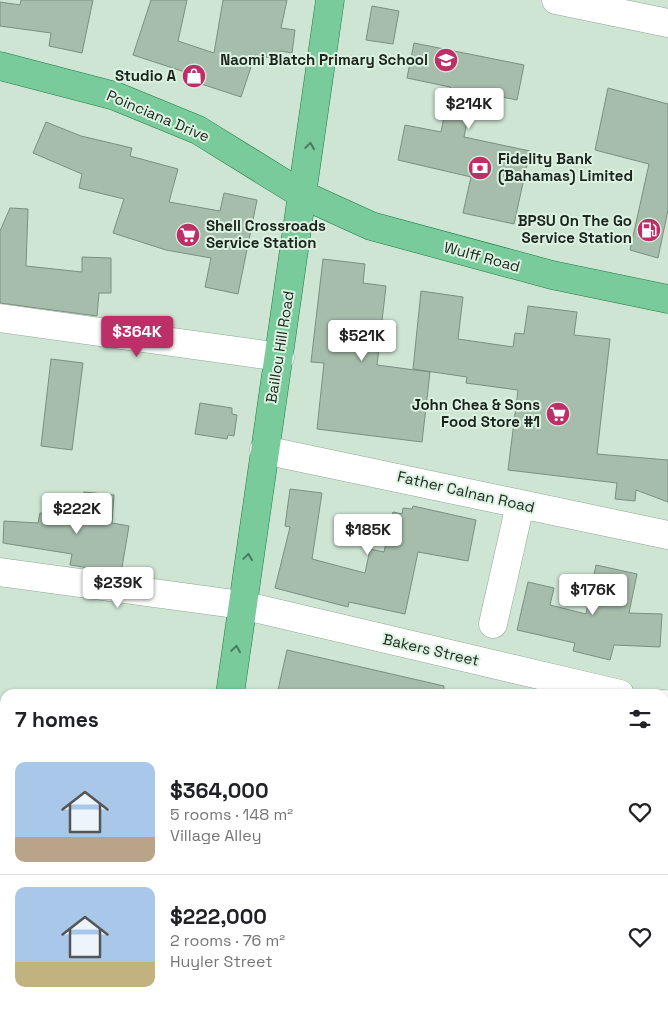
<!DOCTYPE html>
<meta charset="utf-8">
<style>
body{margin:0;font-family:"Space Grotesk",sans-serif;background:#f2f2f2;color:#202124;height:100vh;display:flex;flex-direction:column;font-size:19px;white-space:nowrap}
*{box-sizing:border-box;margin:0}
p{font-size:16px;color:#757577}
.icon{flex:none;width:28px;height:28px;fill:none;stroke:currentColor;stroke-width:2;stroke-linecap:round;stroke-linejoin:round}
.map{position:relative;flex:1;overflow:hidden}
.drawer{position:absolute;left:0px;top:689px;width:669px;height:321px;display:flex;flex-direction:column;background:#fff;border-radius:15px 15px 0 0;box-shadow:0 1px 4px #0004}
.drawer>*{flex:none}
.price{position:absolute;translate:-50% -42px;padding:0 11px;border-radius:5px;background:#fff;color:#222;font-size:16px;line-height:32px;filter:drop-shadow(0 1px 2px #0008)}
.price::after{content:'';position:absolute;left:50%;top:30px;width:15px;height:11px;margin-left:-8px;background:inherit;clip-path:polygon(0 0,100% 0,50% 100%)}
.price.on{background:#bc3067;color:#fff}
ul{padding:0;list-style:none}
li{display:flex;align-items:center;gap:15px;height:125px;padding:0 15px}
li+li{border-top:1px solid #e0e0e0}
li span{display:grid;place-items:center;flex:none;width:140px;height:100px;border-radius:10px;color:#555}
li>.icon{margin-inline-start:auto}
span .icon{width:60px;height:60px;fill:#fffc;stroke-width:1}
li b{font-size:21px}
h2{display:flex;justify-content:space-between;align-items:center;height:60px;padding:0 15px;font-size:21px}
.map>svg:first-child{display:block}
.building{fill:#a7bdac;stroke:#7a8f7f}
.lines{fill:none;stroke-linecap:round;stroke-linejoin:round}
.minor-casing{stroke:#91a696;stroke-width:29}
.major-casing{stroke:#1e7a44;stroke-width:29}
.minor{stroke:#fff;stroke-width:28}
.major{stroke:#79cb9b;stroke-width:28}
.oneway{stroke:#4a785c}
.labels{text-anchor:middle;stroke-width:4;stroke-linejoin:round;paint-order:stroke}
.poi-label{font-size:15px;font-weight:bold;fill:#1c241e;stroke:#dcf2e1;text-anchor:end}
.street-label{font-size:15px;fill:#1c241e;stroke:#dcf2e1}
</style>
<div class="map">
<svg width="668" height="1009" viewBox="0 0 668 1009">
<rect width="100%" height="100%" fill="#cfe5d4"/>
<path class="building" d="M 21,0 L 93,0 L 82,53 L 49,46 L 51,33 L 0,26 L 0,2 L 20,5 Z
M 151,0 L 187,0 L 178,41 L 214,53 L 223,0 L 287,0 L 281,28 L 295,30 L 292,53 L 280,51 L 278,59 L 255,55 L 241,97 L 186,79 L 188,73 L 133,55 Z
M 372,6 L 399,11 L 393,44 L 366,40 Z
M 414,43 L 524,65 L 517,100 L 473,91 L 464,137 L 530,151 L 514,224 L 463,213 L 471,177 L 398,160 L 405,125 L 441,132 L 450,87 L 407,78 Z
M 608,88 L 668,104 L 668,210 L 658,258 L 630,250 L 649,164 L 595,150 Z
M 46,122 L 81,136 L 132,148 L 130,156 L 178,169 L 169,202 L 220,211 L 224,193 L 257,200 L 238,294 L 205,287 L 211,258 L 166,250 L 113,233 L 124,199 L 79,188 L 82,174 L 33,153 Z
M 10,208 L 28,209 L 26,266 L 82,272 L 82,257 L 111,258 L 111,293 L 99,293 L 97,316 L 0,303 L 0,231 Z
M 323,259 L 365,264 L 363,283 L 386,286 L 377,365 L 430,372 L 422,442 L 317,429 L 324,363 L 311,362 Z
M 421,291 L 463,297 L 458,339 L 513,347 L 515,333 L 524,334 L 528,306 L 577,312 L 574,335 L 610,339 L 597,454 L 668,460 L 668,502 L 636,490 L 635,501 L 615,499 L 617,483 L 508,470 L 518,390 L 466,383 L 467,377 L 413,369 Z
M 51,359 L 83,363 L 72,450 L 41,446 Z
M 200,403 L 232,408 L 232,414 L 237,415 L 234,436 L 228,435 L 227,439 L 195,434 Z
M 290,489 L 322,493 L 312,559 L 365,573 L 370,549 L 384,552 L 393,512 L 402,514 L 403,508 L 412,509 L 413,506 L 476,520 L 468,561 L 418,552 L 405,614 L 349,602 L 348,607 L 275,588 L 290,527 L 285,526 Z
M 84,492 L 114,495 L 112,523 L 129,526 L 121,573 L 70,565 L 72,554 L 3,543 L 4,521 L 38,523 L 40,513 L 81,518 Z
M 596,565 L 637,574 L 629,613 L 662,614 L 660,647 L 614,645 L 610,660 L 573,651 L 575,643 L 517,630 L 528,582 L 554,588 L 550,605 L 586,614 Z
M 287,650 L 444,686 L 443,694 L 295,694 L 278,690 Z"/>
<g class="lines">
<g class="minor-casing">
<path id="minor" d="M 556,0 L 668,23
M 0,318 L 280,357
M 264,450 L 668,535
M 0,572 L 242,605 L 620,694
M 493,624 L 520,505
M 664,704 L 668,705
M 328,1005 L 346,1009"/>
</g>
<g class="major-casing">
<path id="major" d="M 0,66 L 115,96 L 198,130 L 303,195 L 371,226 L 552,275 L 668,299
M 230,694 L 330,0
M 183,1009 L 184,1005"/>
</g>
<use href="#minor" class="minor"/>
<use href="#major" class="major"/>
</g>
<defs><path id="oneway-chevron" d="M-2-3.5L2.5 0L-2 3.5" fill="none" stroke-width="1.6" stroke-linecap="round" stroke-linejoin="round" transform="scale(1.25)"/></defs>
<g class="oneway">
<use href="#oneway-chevron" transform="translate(310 146) rotate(-82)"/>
<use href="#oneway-chevron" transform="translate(248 557) rotate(-82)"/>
<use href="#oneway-chevron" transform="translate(236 649) rotate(-82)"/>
</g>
<defs>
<g id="school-disc" transform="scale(1.25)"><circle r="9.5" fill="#bc3067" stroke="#dcf2e1"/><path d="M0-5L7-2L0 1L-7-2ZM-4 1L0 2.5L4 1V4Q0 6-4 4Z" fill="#fff"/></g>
<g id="shop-disc" transform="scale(1.25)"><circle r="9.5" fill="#bc3067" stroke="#dcf2e1"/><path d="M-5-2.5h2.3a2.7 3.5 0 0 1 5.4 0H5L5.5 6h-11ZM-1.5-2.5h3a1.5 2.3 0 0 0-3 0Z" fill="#fff"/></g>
<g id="bank-disc" transform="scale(1.25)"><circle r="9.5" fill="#bc3067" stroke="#dcf2e1"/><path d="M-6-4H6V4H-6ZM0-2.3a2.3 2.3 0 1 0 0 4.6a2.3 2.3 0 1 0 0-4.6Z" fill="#fff"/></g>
<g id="fuel-disc" transform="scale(1.25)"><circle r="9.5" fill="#bc3067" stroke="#dcf2e1"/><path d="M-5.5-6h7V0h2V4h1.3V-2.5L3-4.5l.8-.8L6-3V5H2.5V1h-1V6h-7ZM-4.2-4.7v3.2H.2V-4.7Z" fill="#fff"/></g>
<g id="supermarket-disc" transform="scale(1.25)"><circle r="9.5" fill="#bc3067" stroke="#dcf2e1"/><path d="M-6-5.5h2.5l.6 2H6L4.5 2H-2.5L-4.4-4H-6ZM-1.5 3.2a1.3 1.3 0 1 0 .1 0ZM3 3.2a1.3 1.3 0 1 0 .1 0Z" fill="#fff"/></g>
</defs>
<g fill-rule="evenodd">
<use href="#school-disc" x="446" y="60"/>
<use href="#shop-disc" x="194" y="76"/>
<use href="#bank-disc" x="480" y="168"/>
<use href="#fuel-disc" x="649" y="230"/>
<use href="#supermarket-disc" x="188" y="235"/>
<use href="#supermarket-disc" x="558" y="414"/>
</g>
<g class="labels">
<g class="poi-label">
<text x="428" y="65">Naomi Blatch Primary School</text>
<text x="176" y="81">Studio A</text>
<text x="498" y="164" text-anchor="start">Fidelity Bank<tspan x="498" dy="17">(Bahamas) Limited</tspan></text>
<text x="632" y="226">BPSU On The Go<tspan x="632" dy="17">Service Station</tspan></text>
<text x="206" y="231" text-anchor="start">Shell Crossroads<tspan x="206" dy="17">Service Station</tspan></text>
<text x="540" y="410">John Chea &amp; Sons<tspan x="540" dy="17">Food Store #1</tspan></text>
</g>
<g class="street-label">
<text transform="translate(158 116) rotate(23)" y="5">Poinciana Drive</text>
<text transform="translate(482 257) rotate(15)" y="5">Wulff Road</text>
<text transform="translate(280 347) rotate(-81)" y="5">Baillou Hill Road</text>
<text transform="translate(466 492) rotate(13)" y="5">Father Calnan Road</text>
<text transform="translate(431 650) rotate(13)" y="5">Bakers Street</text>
</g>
</g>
</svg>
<b class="price" style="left:469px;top:130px">$214K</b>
<b class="price on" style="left:137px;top:358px">$364K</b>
<b class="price" style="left:362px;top:362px">$521K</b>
<b class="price" style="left:77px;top:535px">$222K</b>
<b class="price" style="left:368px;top:556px">$185K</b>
<b class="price" style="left:118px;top:609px">$239K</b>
<b class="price" style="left:593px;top:616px">$176K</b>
<section class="drawer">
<h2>7 homes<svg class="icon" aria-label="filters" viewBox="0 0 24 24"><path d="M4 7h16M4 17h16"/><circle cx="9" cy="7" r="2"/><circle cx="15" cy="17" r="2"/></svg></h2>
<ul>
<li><span style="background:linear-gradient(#a9c7e8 75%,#b9a48a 0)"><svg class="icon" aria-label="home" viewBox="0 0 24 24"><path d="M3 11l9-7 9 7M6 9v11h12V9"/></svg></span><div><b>$364,000</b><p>5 rooms · 148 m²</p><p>Village Alley</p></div><svg class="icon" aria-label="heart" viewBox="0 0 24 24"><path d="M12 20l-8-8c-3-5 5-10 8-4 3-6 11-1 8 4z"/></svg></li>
<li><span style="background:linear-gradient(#a9c7e8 75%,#c2b280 0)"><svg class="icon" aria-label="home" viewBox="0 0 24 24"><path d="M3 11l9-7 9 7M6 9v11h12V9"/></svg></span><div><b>$222,000</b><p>2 rooms · 76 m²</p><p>Huyler Street</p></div><svg class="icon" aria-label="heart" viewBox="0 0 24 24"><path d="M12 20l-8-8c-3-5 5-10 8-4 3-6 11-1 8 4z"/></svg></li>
</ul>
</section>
</div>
